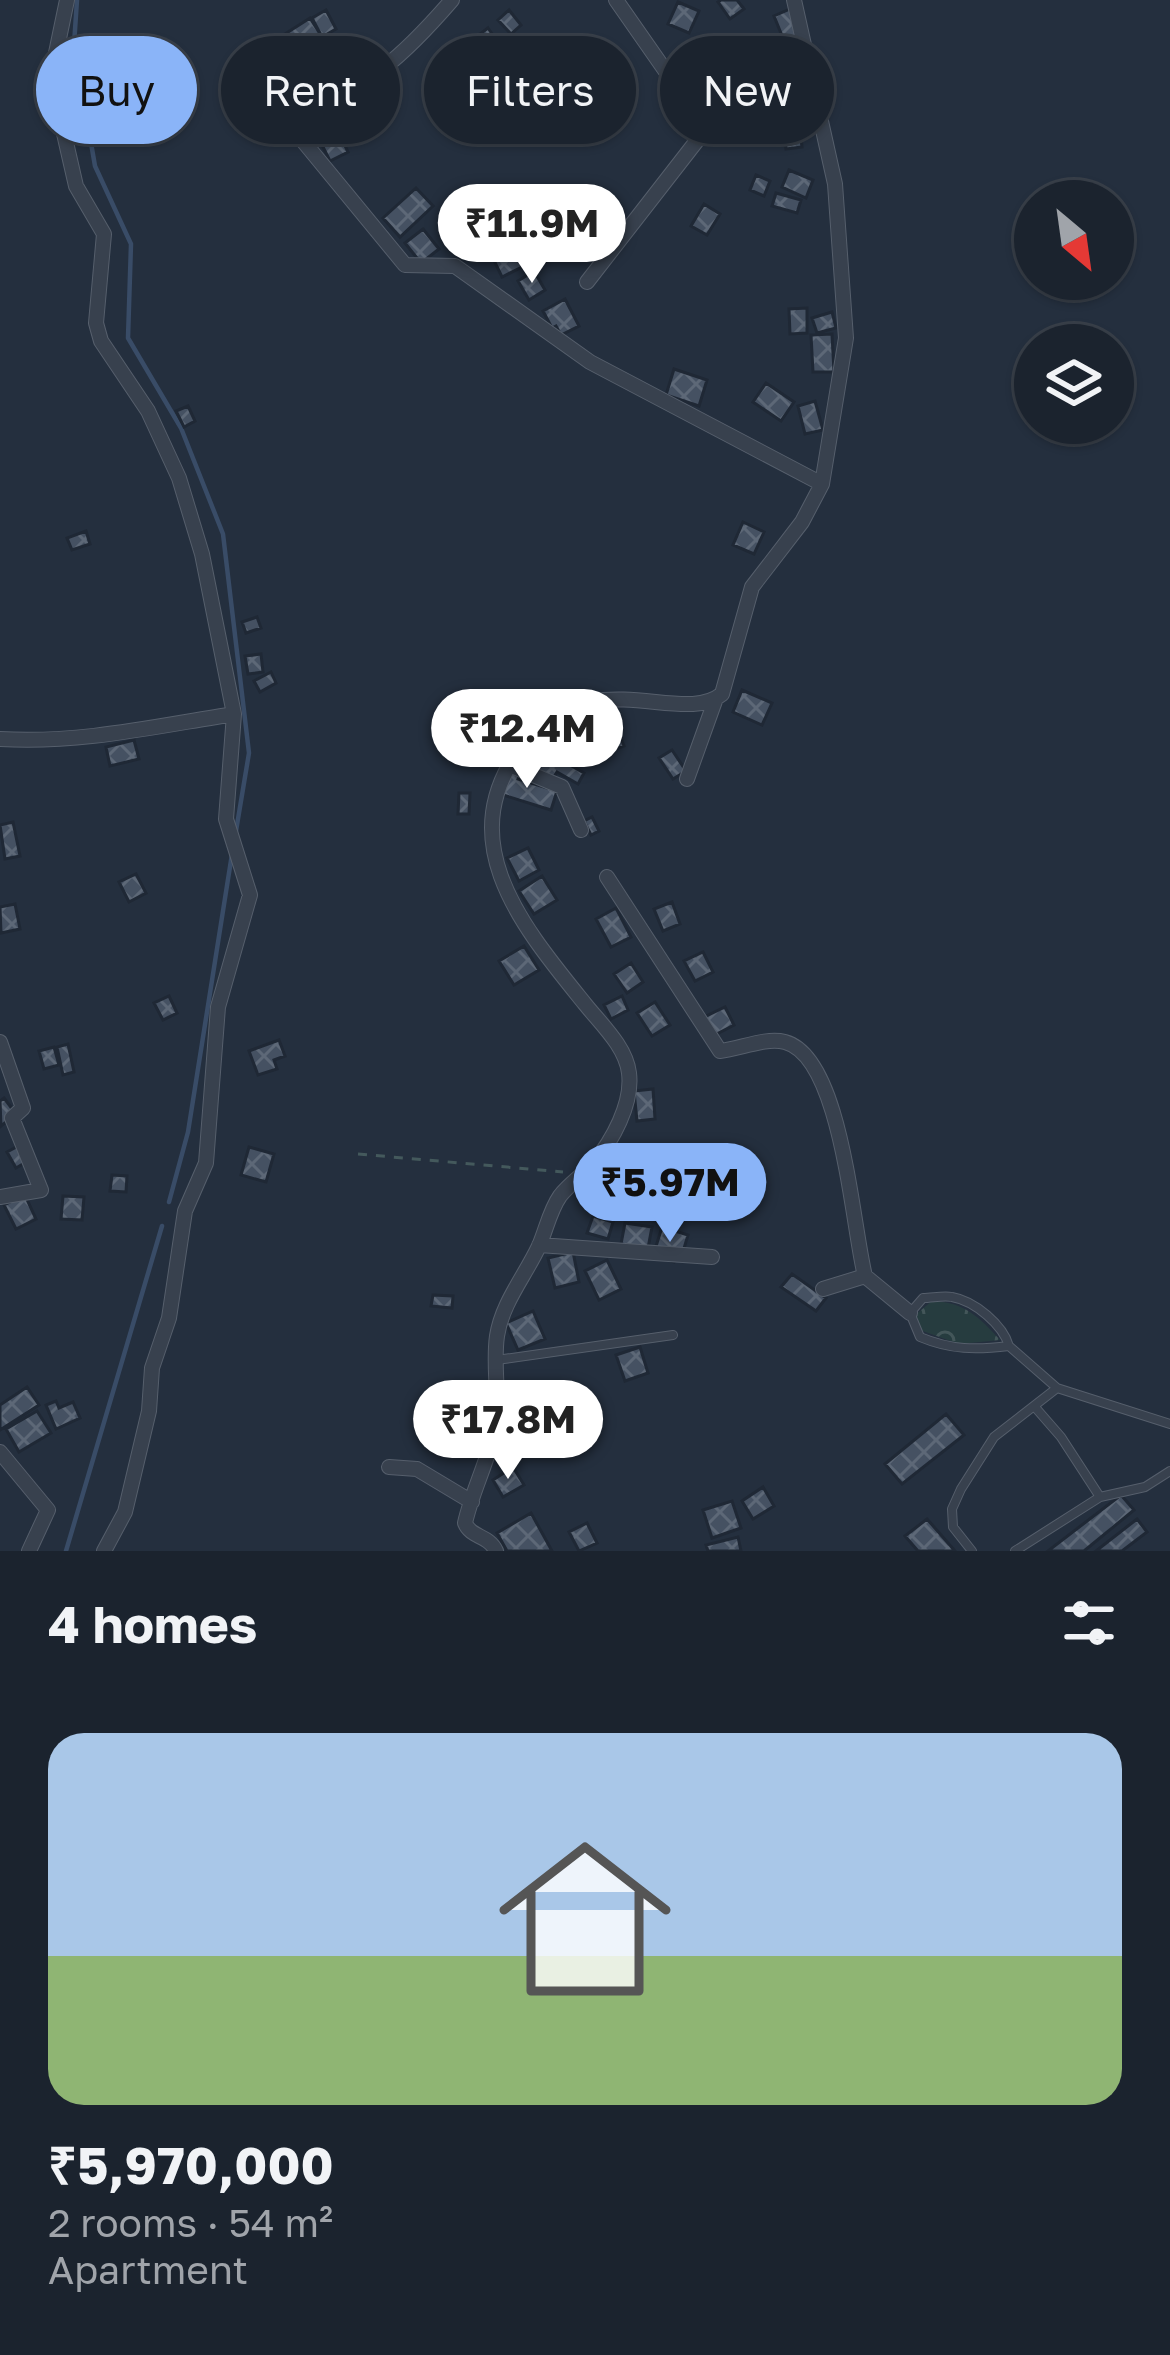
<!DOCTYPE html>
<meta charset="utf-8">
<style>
body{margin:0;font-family:"Golos Text",sans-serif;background:#242b36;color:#f1f3f6;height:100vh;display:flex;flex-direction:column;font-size:45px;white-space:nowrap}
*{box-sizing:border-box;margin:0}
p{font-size:39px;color:#a0a4aa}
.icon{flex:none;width:66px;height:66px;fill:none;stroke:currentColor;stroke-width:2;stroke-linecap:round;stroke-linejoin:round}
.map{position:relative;height:1551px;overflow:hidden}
.sheet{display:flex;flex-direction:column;background:#1b232e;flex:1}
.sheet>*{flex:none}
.hud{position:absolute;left:36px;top:36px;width:1098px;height:108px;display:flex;gap:24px}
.needle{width:78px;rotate:151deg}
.tools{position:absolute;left:1014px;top:180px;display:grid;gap:24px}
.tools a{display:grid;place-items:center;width:120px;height:120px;border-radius:50%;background:#1b232e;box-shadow:0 3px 9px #0004,0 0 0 3px #39404a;font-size:60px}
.price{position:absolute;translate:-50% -102px;padding:0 27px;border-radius:42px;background:#fff;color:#222;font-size:39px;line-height:78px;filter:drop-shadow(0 3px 6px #0008)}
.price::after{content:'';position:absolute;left:50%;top:72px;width:36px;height:27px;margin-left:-18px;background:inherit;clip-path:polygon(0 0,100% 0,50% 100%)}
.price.current{background:#8ab4f8;color:#111}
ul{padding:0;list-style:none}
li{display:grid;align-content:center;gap:24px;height:636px;padding:0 48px}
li+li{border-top:3px solid #39404a}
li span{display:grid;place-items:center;height:372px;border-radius:36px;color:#555}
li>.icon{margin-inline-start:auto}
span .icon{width:216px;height:216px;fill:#fffc;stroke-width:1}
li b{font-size:51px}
h2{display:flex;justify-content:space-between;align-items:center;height:144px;padding:0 48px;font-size:51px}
.pill{padding:0 42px;border-radius:54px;background:#1b232e;box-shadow:0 3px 9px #0004,0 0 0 3px #39404a;font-size:42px;line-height:108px}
.pill.current{background:#8ab4f8;color:#111}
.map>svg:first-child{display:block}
.forest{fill:url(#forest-crowns)}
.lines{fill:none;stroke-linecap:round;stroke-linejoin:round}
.stream{stroke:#394c67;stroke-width:4.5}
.building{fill:url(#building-cross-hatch);stroke:#1f2835;stroke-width:3}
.service-casing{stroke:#565f6c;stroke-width:10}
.minor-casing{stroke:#565f6c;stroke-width:16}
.path{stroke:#44595c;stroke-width:3;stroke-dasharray:9 9;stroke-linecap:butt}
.service{stroke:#38414e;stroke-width:8}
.minor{stroke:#38414e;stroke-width:14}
</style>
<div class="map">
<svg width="1170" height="1551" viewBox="0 0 1170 1551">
<defs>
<pattern id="forest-crowns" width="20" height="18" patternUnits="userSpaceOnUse" patternTransform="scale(3)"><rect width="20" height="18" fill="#263c3f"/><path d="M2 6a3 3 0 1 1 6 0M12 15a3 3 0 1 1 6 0" fill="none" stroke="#435659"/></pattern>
<pattern id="building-cross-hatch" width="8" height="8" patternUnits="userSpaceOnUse" patternTransform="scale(3)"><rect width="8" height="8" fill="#455162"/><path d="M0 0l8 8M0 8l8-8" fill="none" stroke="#5d6877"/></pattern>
</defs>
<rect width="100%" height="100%" fill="#242f3e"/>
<path class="forest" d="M 932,1301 C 964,1302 979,1317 1000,1340 L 959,1344 L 920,1330 L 914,1316 Z"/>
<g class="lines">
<path class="stream" d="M 77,0 L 74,45 L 95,166 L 131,244 L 128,338 L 181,428 L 223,534 L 249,753 L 236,831
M 169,1202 L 188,1132 L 232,854
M 66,1551 L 162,1226"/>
</g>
<path class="building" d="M 721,0 L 737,0 L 744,9 L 730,19 L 718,2 Z
M 678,2 L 699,11 L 689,33 L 668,24 Z
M 790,9 L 801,37 L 785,43 L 774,16 Z
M 326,10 L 336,29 L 322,37 L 312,18 Z
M 509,10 L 521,25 L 511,34 L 498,20 Z
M 310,18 L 322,37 L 296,53 L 285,34 Z
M 488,28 L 499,44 L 487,53 L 476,37 Z
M 798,49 L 807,69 L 783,81 L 774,61 Z
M 755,102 L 763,121 L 747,129 L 739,109 Z
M 321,107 L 334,135 L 314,145 L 300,117 Z
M 799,124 L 802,147 L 786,149 L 783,126 Z
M 341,137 L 348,152 L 330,161 L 322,145 Z
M 789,170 L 813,180 L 806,198 L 782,187 Z
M 756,175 L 770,181 L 764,196 L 750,190 Z
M 416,188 L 433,206 L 400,237 L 383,218 Z
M 776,193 L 801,200 L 797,213 L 772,206 Z
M 704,204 L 720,214 L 707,235 L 691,226 Z
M 423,229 L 439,249 L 421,263 L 405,243 Z
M 512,241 L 524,266 L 502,277 L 490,252 Z
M 534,271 L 545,290 L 529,300 L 518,281 Z
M 565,299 L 579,326 L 561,335 L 556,326 L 552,328 L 543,311 Z
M 807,308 L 807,333 L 790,334 L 789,309 Z
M 832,312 L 836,328 L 817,333 L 812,318 Z
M 832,334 L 834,372 L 813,372 L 811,335 Z
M 674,369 L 707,380 L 699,406 L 666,395 Z
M 766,383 L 794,402 L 781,421 L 753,402 Z
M 815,401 L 823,430 L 805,434 L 798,406 Z
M 188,406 L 195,421 L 184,427 L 176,411 Z
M 743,522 L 764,532 L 754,554 L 733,545 Z
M 86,531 L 90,544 L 72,550 L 67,538 Z
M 257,617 L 261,628 L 246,633 L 242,622 Z
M 261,654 L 263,672 L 248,674 L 245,656 Z
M 271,672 L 276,683 L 260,692 L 254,681 Z
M 742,690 L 772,703 L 762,725 L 733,712 Z
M 534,695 L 545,717 L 520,730 L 509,708 Z
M 607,704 L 624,746 L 603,754 L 586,712 Z
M 134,740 L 139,759 L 110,766 L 106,747 Z
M 528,741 L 584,773 L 578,784 L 557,772 L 550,783 L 517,759 Z
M 672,750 L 686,771 L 673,779 L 659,758 Z
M 508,769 L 520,772 L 518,779 L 557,791 L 551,810 L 500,794 Z
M 459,793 L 470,793 L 469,814 L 458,814 Z
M 592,817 L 599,831 L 591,835 L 584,821 Z
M 13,822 L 20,856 L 5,859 L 0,825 Z
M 528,848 L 539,870 L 519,881 L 507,858 Z
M 136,874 L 146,893 L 129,902 L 119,882 Z
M 542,876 L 557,900 L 534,914 L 519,891 Z
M 672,902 L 680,924 L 663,931 L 654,909 Z
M 15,904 L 20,929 L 1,933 L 0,907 Z
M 616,908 L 631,937 L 611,947 L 596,919 Z
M 524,946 L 539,970 L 514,985 L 499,961 Z
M 703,952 L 713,972 L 695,981 L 684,961 Z
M 631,963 L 643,982 L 627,993 L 614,974 Z
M 169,996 L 177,1013 L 163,1020 L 154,1003 Z
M 622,996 L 628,1010 L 611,1019 L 604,1005 Z
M 655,1002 L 670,1025 L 652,1036 L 637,1013 Z
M 725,1007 L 734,1025 L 709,1038 L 700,1019 Z
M 279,1040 L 285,1056 L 274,1060 L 277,1069 L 258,1075 L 249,1051 Z
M 68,1044 L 74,1072 L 63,1075 L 57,1047 Z
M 54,1047 L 59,1065 L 44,1069 L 39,1051 Z
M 653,1089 L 655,1119 L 637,1121 L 634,1091 Z
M 4,1098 L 16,1114 L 1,1126 L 0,1101 Z
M 24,1143 L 33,1158 L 16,1168 L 7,1152 Z
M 249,1147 L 274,1154 L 266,1182 L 241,1175 Z
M 112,1175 L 127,1176 L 126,1192 L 110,1191 Z
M 25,1195 L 36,1219 L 16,1229 L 4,1205 Z
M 63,1196 L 84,1197 L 82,1220 L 61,1219 Z
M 593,1216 L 613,1222 L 608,1239 L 587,1233 Z
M 625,1223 L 652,1227 L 648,1248 L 621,1244 Z
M 662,1227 L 688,1235 L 682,1255 L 677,1253 L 674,1262 L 653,1256 Z
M 573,1252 L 579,1282 L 555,1288 L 548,1258 Z
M 607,1260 L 621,1289 L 599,1300 L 585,1271 Z
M 792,1274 L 826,1298 L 816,1311 L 781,1287 Z
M 433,1295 L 453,1296 L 452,1308 L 431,1306 Z
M 533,1311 L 545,1339 L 518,1350 L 506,1323 Z
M 640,1347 L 648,1373 L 625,1381 L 616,1355 Z
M 27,1387 L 39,1405 L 0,1430 L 0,1405 Z
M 56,1401 L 59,1408 L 73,1402 L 80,1418 L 56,1429 L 46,1405 Z
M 37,1411 L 51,1433 L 19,1452 L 6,1429 Z
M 946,1414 L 964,1435 L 902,1484 L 885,1464 Z
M 513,1467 L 524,1485 L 503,1497 L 493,1480 Z
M 763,1487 L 774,1506 L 753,1519 L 742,1501 Z
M 1121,1495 L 1134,1510 L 1084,1551 L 1048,1551 Z
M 732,1501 L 741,1528 L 712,1538 L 703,1510 Z
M 531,1513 L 552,1551 L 507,1551 L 497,1533 Z
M 927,1519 L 955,1551 L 918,1551 L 905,1536 Z
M 1137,1519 L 1147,1532 L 1122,1551 L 1096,1551 Z
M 587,1523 L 597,1543 L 579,1551 L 569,1532 Z
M 738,1537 L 741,1551 L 708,1551 L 706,1545 Z"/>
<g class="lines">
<g class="service-casing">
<path id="service" d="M 1009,1346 C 976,1350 951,1350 920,1337 L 910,1313 L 923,1298 C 932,1298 944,1295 952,1297 C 975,1301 1003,1325 1009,1346 L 1057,1388 L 1170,1424
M 497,1360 L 673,1335
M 1034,1406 L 1061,1437 L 1100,1497
M 972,1551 L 953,1527 L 952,1509 L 961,1489 L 994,1437 L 1057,1388
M 1015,1551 L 1100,1497 L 1145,1487 L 1170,1471"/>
</g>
<g class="minor-casing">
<path id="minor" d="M 67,0 L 51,77 L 76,186 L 104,234 L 96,323 L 101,341 L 148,411 L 179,478 L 202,554 L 234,714 L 226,819 L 250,895 L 218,1007 L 206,1163 L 185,1211 L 169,1318 L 152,1368 L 149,1411 L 125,1512 L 104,1551
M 452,0 C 401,59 371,84 299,116 L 293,123 L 294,130 L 405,265 L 455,266 L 590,362 L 822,484
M 587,282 L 706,129 L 616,0
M 0,739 C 79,744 157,726 234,714
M 512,766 L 562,787 L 581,830
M 687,779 L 715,701
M 607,877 L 720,1051 C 740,1049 765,1037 785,1042 C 842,1057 852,1225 865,1276 L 910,1313
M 0,1042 L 23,1108 L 12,1118 L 41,1190 L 0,1197
M 539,1245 L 712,1257
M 823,1289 L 865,1276
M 0,1452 L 48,1510 L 29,1551
M 389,1467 L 417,1469 L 472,1502
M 496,1551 C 489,1535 471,1538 465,1523 C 473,1487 492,1455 496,1418 C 499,1391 493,1364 497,1336 C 502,1303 525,1276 539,1246 C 546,1230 550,1210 560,1196 C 569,1184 583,1175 593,1164 C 612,1141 633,1104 629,1073 C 626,1047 601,1024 585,1004 C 522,926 446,837 527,740 C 593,662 682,727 722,694 L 752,587 L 802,522 L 822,484 L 846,338 L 835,184 L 794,0"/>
</g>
<path class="path" d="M 358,1154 L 563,1172"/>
<use href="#service" class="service"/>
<use href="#minor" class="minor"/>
</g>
</svg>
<div class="tools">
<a><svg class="needle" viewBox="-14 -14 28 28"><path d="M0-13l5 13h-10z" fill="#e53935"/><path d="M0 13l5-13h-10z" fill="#a0a4aa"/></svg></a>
<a><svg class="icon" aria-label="layers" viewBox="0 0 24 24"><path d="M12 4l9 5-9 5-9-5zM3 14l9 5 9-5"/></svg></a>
</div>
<b class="price" style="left:532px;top:286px">₹11.9M</b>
<b class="price" style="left:527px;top:791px">₹12.4M</b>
<b class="price current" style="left:670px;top:1245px">₹5.97M</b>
<b class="price" style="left:508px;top:1482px">₹17.8M</b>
<div class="hud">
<a class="pill current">Buy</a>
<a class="pill">Rent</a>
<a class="pill">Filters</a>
<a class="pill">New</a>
</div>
</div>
<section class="sheet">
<h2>4 homes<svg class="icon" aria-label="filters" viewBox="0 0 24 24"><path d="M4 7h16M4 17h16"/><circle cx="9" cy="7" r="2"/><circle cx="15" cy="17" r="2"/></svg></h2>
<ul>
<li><span style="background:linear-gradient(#a9c7e8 60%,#8fb573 0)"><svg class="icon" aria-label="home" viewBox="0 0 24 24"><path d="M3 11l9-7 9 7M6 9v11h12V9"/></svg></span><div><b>₹5,970,000</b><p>2 rooms · 54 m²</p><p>Apartment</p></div></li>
</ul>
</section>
